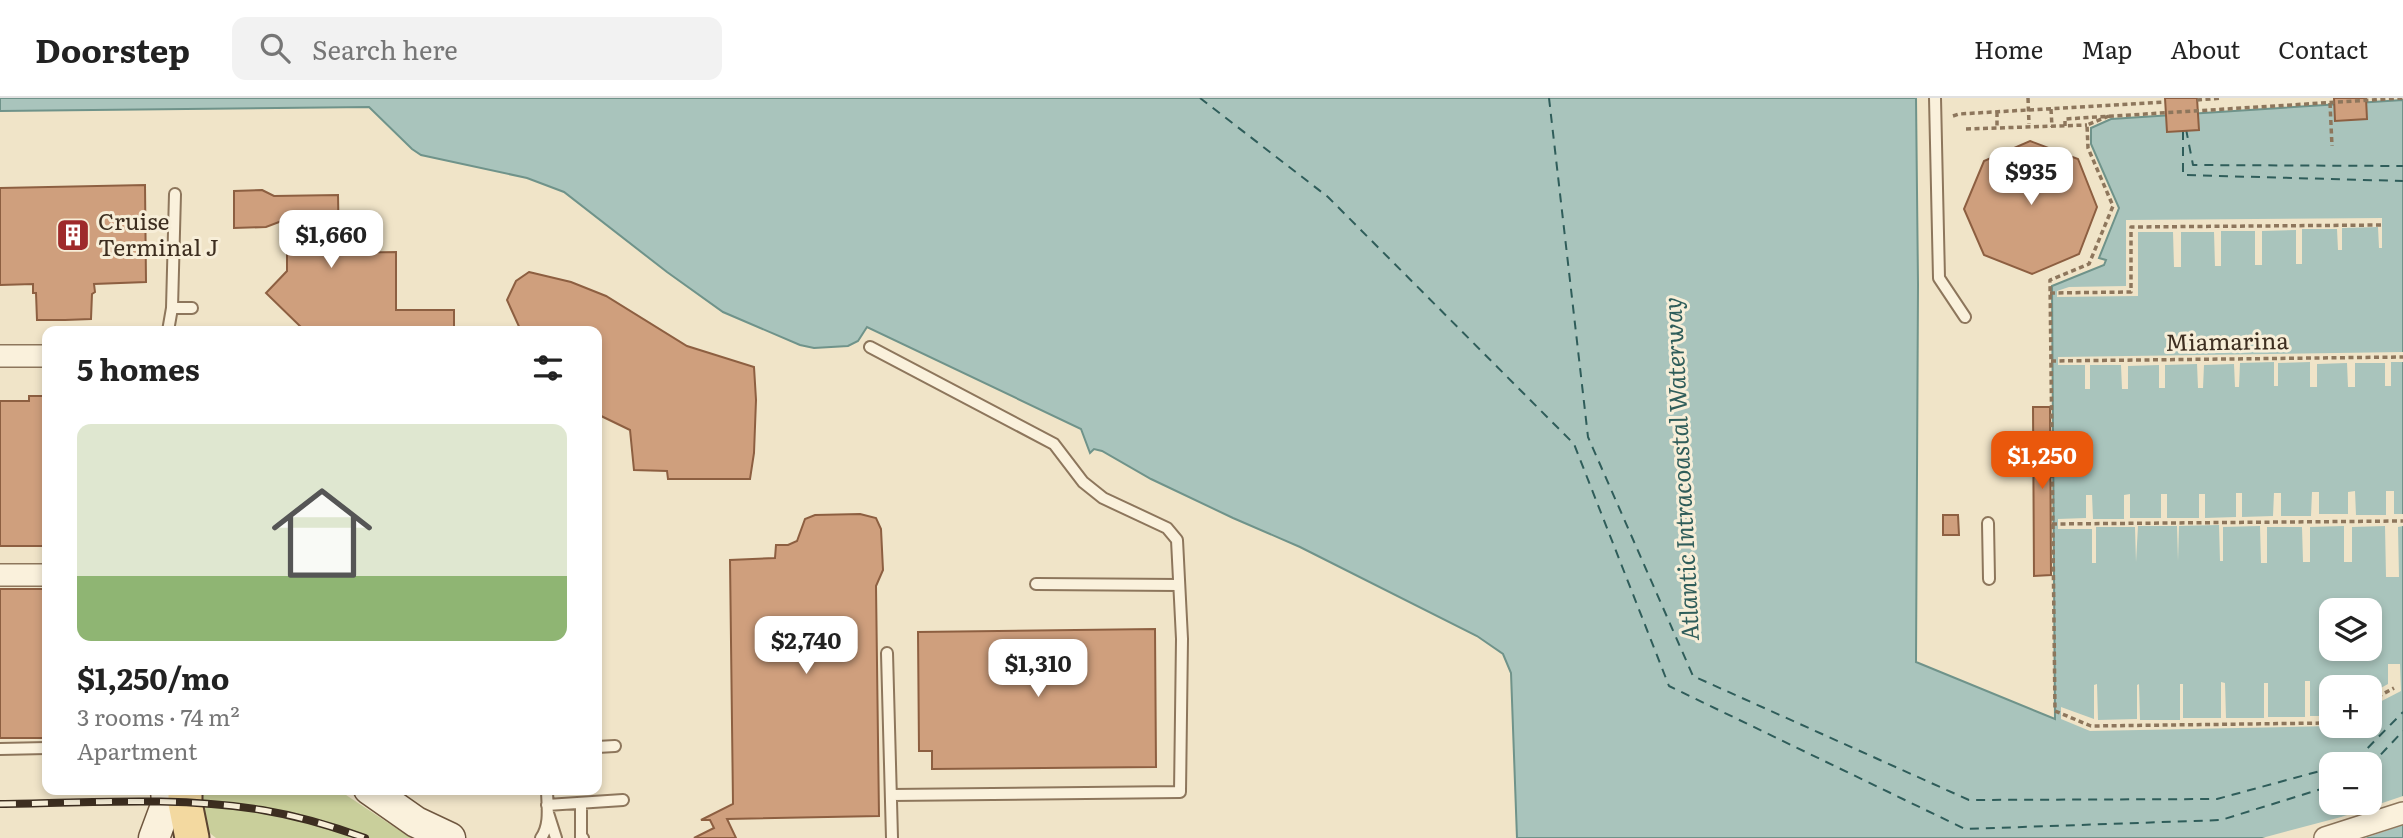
<!DOCTYPE html>
<meta charset="utf-8">
<style>
body{margin:0;font-family:Literata,serif;background:#f2f2f2;color:#222;height:100vh;display:flex;flex-direction:column;font-size:26px;white-space:nowrap}
*{box-sizing:border-box;margin:0}
p{font-size:23px;color:#767676}
.icon{flex:none;width:38px;height:38px;fill:none;stroke:currentColor;stroke-width:2;stroke-linecap:round;stroke-linejoin:round}
.map{position:relative;flex:1;overflow:hidden}
.side{position:absolute;left:42px;top:228px;width:560px;height:469px;display:flex;flex-direction:column;background:#fff;border-radius:14px;box-shadow:0 4px 10px #0003}
.side>*{flex:none}
.tools{position:absolute;left:2319px;top:500px;display:grid;gap:14px}
.tools a{display:grid;place-items:center;width:63px;height:63px;border-radius:14px;background:#fff;box-shadow:0 4px 10px #0003;font-size:35px}
.price{position:absolute;translate:-50% -60px;padding:0 16px;border-radius:14px;background:#fff;color:#222;font-size:23px;line-height:46px;filter:drop-shadow(0 2px 4px #0008)}
.price::after{content:'';position:absolute;left:50%;top:42px;width:21px;height:16px;margin-left:-10px;background:inherit;clip-path:polygon(0 0,100% 0,50% 100%)}
.price.current{background:#ea580c;color:#fff}
ul{padding:0;list-style:none}
li{display:grid;align-content:center;gap:14px;height:371px;padding:0 35px}
li span{display:grid;place-items:center;height:217px;border-radius:14px;color:#555}
li>.icon{margin-inline-start:auto}
span .icon{width:126px;height:126px;fill:#fffc;stroke-width:1}
li b{font-size:30px}
h2{display:flex;justify-content:space-between;align-items:center;height:84px;padding:0 35px;font-size:30px}
header{display:flex;align-items:center;gap:42px;box-sizing:border-box;height:98px;padding:0 35px;background:#fff;border-bottom:2px solid #e0e0e0}
header strong{font-size:33px}
nav{display:flex;gap:38px;margin-inline-start:auto;font-size:24px}
.search{width:490px;height:63px;background:#f2f2f2;display:flex;align-items:center;gap:18px;box-sizing:border-box;padding:0 24px;border-radius:14px;color:#767676;font-size:26px}
.map>svg:first-child{display:block}
.green{fill:#c9cf9b}
.water{fill:#a9c4bc;stroke:#6f938a;stroke-width:2;fill-rule:evenodd}
.pier{fill:#f0e4c8}
.lines{fill:none;stroke-linecap:round;stroke-linejoin:round}
.ferry{stroke:#2f5d5a;stroke-width:2;stroke-dasharray:9 7;stroke-linecap:butt}
.building{fill:#cf9f7d;stroke:#8d5f41;stroke-width:2}
.lane-casing{stroke:#8d765c;stroke-width:14}
.street-casing{stroke:#8d765c;stroke-width:24}
.secondary-casing{stroke:#6f573f;stroke-width:33}
.primary-casing{stroke:#5b4430;stroke-width:37}
.path{stroke:#8d765c;stroke-width:3.5;stroke-dasharray:5 3.5;stroke-linecap:butt}
.lane{stroke:#faf1dc;stroke-width:10}
.street{stroke:#faf1dc;stroke-width:21}
.secondary{stroke:#faf1dc;stroke-width:30}
.primary{stroke:#f3d9a0;stroke-width:33}
.rail-casing{stroke:#3d2e20;stroke-width:8}
.rail{stroke:#f7eed8;stroke-width:5;stroke-dasharray:16;stroke-linecap:butt}
.labels{text-anchor:middle;stroke-width:6;stroke-linejoin:round;paint-order:stroke}
.poi-label{font-size:23px;fill:#3d2e20;stroke:#f7eed8;text-anchor:start}
.street-label{font-size:23px;fill:#3d2e20;stroke:#f7eed8}
.water-label{font-size:24px;font-style:italic;fill:#2f5d5a;stroke:#f7eed8}
</style>
<header>
<strong>Doorstep</strong>
<div class="search"><svg class="icon" aria-label="search" viewBox="0 0 24 24"><circle cx="10" cy="10" r="6"/><path d="M15 15l6 6"/></svg>Search here</div>
<nav><a>Home</a><a>Map</a><a>About</a><a>Contact</a></nav>
</header>
<div class="map">
<svg width="2403" height="740" viewBox="0 0 2403 740">
<rect width="100%" height="100%" fill="#f0e4c8"/>
<path class="green" d="M 192,691 L 337,691 L 411,740 L 216,740 L 202,729 Z"/>
<path class="water" d="M 0,0 L 1916,0 L 1918,186 L 1916,564 L 2055,621 L 2052,188 L 2104,167 L 2106,162 L 2099,160 L 2119,110 L 2091,46 L 2091,30 L 2111,21 L 2403,2 L 2403,740 L 1517,740 L 1511,575 L 1503,556 L 1477,538 L 1300,449 L 1233,420 L 1151,381 L 1102,353 L 1094,351 L 1090,355 L 1081,331 L 867,229 L 858,243 L 848,248 L 814,250 L 800,247 L 723,214 L 667,174 L 564,94 L 527,80 L 421,57 L 412,51 L 369,9 L 0,13 ZM 2331,513 L 2370,513 L 2370,551 L 2331,551 ZM 2331,590 L 2370,590 L 2370,628 L 2331,628 ZM 2331,667 L 2370,667 L 2370,705 L 2331,705 Z"/>
<path class="pier" d="M 2382,120 L 2382,150 L 2379,150 L 2378,129 L 2342,130 L 2342,152 L 2338,152 L 2337,131 L 2302,131 L 2302,166 L 2296,166 L 2296,132 L 2262,133 L 2262,167 L 2255,167 L 2255,133 L 2221,133 L 2221,168 L 2215,168 L 2214,134 L 2181,134 L 2181,169 L 2174,169 L 2173,134 L 2138,134 L 2138,198 L 2057,199 L 2057,193 L 2069,189 L 2126,188 L 2126,122 Z
M 2403,254 L 2403,264 L 2391,264 L 2391,288 L 2385,288 L 2385,265 L 2355,265 L 2355,289 L 2348,289 L 2347,265 L 2317,266 L 2317,289 L 2310,289 L 2310,264 L 2278,265 L 2278,288 L 2274,288 L 2274,264 L 2240,265 L 2239,289 L 2235,289 L 2234,266 L 2204,267 L 2203,290 L 2198,290 L 2197,266 L 2165,267 L 2165,290 L 2159,290 L 2159,267 L 2128,268 L 2128,291 L 2122,291 L 2121,267 L 2090,267 L 2090,291 L 2085,291 L 2085,267 L 2058,267 L 2058,259 Z
M 2355,393 L 2356,417 L 2386,417 L 2386,393 L 2394,393 L 2394,416 L 2403,416 L 2403,428 L 2398,429 L 2399,479 L 2386,479 L 2385,428 L 2352,429 L 2352,464 L 2344,464 L 2344,428 L 2310,429 L 2310,464 L 2303,464 L 2302,429 L 2267,429 L 2267,465 L 2261,465 L 2260,428 L 2223,429 L 2223,463 L 2220,463 L 2219,427 L 2179,428 L 2178,463 L 2177,428 L 2138,428 L 2136,464 L 2135,429 L 2096,429 L 2096,465 L 2092,465 L 2092,431 L 2058,431 L 2058,421 L 2086,420 L 2086,397 L 2092,397 L 2093,421 L 2124,421 L 2124,397 L 2130,396 L 2130,420 L 2161,420 L 2161,396 L 2167,396 L 2167,420 L 2199,420 L 2199,396 L 2205,396 L 2205,420 L 2236,419 L 2236,395 L 2242,395 L 2242,419 L 2273,418 L 2274,395 L 2281,395 L 2281,418 L 2311,418 L 2312,394 L 2319,394 L 2319,416 L 2348,416 L 2348,394 Z
M 2388,566 L 2400,566 L 2401,593 L 2370,609 L 2370,596 L 2388,586 Z
M 2305,583 L 2310,583 L 2310,618 L 2326,618 L 2331,616 L 2331,628 L 2333,628 L 2090,633 L 2061,621 L 2061,609 L 2094,621 L 2094,587 L 2097,586 L 2098,622 L 2137,621 L 2137,587 L 2139,586 L 2140,622 L 2180,622 L 2180,586 L 2183,586 L 2183,620 L 2221,620 L 2221,584 L 2225,585 L 2226,620 L 2264,620 L 2264,585 L 2268,585 L 2268,619 L 2305,619 Z
M 2403,698 L 2403,727 L 2365,740 L 2262,740 L 2341,719 Z"/>
<g class="lines">
<path class="ferry" d="M 1200,0 L 1328,99 L 1574,346 L 1669,588 L 1965,731 L 2221,722 L 2331,688
M 1549,0 L 1588,339 L 1693,578 L 1969,702 L 2217,701 L 2331,670
M 2186,31 L 2193,67 L 2403,68
M 2183,33 L 2183,77 L 2403,83
M 2342,667 L 2354,664 L 2403,614
M 2370,668 L 2403,633"/>
</g>
<path class="building" d="M 2165,0 L 2197,0 L 2199,32 L 2167,34 Z
M 2334,0 L 2366,0 L 2367,21 L 2335,23 Z
M 2030,43 L 2078,61 L 2097,109 L 2079,156 L 2032,176 L 1984,157 L 1964,111 L 1984,63 Z
M 145,87 L 146,184 L 94,186 L 95,194 L 92,196 L 91,221 L 65,222 L 37,222 L 36,195 L 33,195 L 33,186 L 0,187 L 0,90 Z
M 262,92 L 274,98 L 338,97 L 339,155 L 396,154 L 396,212 L 454,212 L 454,233 L 305,233 L 266,195 L 287,173 L 287,121 L 266,129 L 234,130 L 234,93 Z
M 529,174 L 571,184 L 606,198 L 687,248 L 754,269 L 756,302 L 754,355 L 750,381 L 668,381 L 667,373 L 634,372 L 630,332 L 597,316 L 597,233 L 521,233 L 507,202 L 516,183 Z
M 29,298 L 47,298 L 47,448 L 0,448 L 0,303 L 29,303 Z
M 2033,309 L 2050,309 L 2051,477 L 2034,478 Z
M 860,416 L 876,420 L 881,431 L 883,472 L 876,488 L 879,718 L 727,721 L 736,740 L 694,740 L 714,730 L 710,722 L 701,722 L 733,706 L 730,462 L 775,460 L 776,447 L 788,447 L 797,443 L 805,421 L 815,417 Z
M 1943,417 L 1958,417 L 1959,437 L 1943,437 Z
M 0,491 L 47,491 L 47,640 L 0,640 Z
M 1155,531 L 1156,669 L 932,671 L 932,653 L 919,653 L 918,534 Z"/>
<g class="lines">
<g class="lane-casing">
<path id="lane" d="M 1935,0 L 1939,180 L 1965,219
M 172,210 L 192,210
M 168,233 L 172,210 L 175,96
M 870,249 L 1054,346 L 1083,384 L 1103,400 L 1167,430 L 1177,442 L 1182,541 L 1180,694 L 891,697
M 1988,425 L 1989,481
M 1036,486 L 1179,487
M 887,555 L 892,740
M 597,649 L 615,648
M 0,651 L 47,650
M 581,705 L 581,739 L 583,740
M 547,707 L 623,702
M 548,715 L 556,740
M 541,740 C 551,726 547,707 547,691"/>
</g>
<g class="street-casing">
<path id="street" d="M 0,258 L 47,258
M 0,477 L 47,477
M 2325,740 L 2403,715"/>
</g>
<g class="secondary-casing">
<path id="secondary" d="M 369,691 L 416,724 L 450,740
M 154,740 L 167,705 L 166,691"/>
</g>
<g class="primary-casing">
<path id="primary" d="M 185,691 L 185,705 L 192,740"/>
</g>
<path class="path" d="M 2028,0 L 2029,26
M 2197,2 L 2222,0
M 2330,5 L 2332,48
M 2051,11 L 2052,29
M 1997,14 L 1997,29
M 1953,18 L 1959,16 L 2165,4
M 2109,18 L 2087,27 L 2088,50 L 2113,108 L 2089,166 L 2050,182 L 2055,613 L 2091,628 L 2327,625 L 2331,623
M 2065,28 L 2065,21 L 2403,0
M 1966,31 L 2087,27
M 2050,195 L 2131,194 L 2131,129 L 2382,127
M 2051,263 L 2403,259
M 2052,426 L 2403,423
M 2370,603 L 2394,590"/>
<use href="#lane" class="lane"/>
<use href="#street" class="street"/>
<use href="#secondary" class="secondary"/>
<use href="#primary" class="primary"/>
<g class="rail-casing">
<path id="rail" d="M 0,706 C 87,705 176,698 262,712 C 298,718 332,728 365,740"/>
</g>
<use href="#rail" class="rail"/>
</g>
<defs>
<g id="building-square" transform="scale(1.75)"><rect x="-9" y="-9" width="18" height="18" rx="4" fill="#9e2a2b" stroke="#f7eed8"/><path d="M-4-6H4V6H1V3H-1V6H-4ZM-2.5-4.3h1.7v1.8h-1.7ZM.8-4.3h1.7v1.8H.8ZM-2.5-1h1.7V.8h-1.7ZM.8-1h1.7V.8H.8Z" fill="#fff"/></g>
</defs>
<g fill-rule="evenodd">
<use href="#building-square" x="73" y="137"/>
</g>
<g class="labels">
<g class="poi-label">
<text x="98" y="132">Cruise<tspan x="98" dy="26">Terminal J</tspan></text>
</g>
<g class="street-label">
<text transform="translate(2227 244) rotate(-1)" y="8">Miamarina</text>
</g>
<g class="water-label">
<text transform="translate(1682 371) rotate(-93)" y="8">Atlantic Intracoastal Waterway</text>
</g>
</g>
</svg>
<div class="tools">
<a><svg class="icon" aria-label="layers" viewBox="0 0 24 24"><path d="M12 4l9 5-9 5-9-5zM3 14l9 5 9-5"/></svg></a>
<a>+</a>
<a>−</a>
</div>
<b class="price" style="left:2031px;top:109px">$935</b>
<b class="price" style="left:331px;top:172px">$1,660</b>
<b class="price current" style="left:2042px;top:393px">$1,250</b>
<b class="price" style="left:806px;top:578px">$2,740</b>
<b class="price" style="left:1038px;top:601px">$1,310</b>
<section class="side">
<h2>5 homes<svg class="icon" aria-label="filters" viewBox="0 0 24 24"><path d="M4 7h16M4 17h16"/><circle cx="9" cy="7" r="2"/><circle cx="15" cy="17" r="2"/></svg></h2>
<ul>
<li><span style="background:linear-gradient(#dfe7d0 70%,#8fb573 0)"><svg class="icon" aria-label="home" viewBox="0 0 24 24"><path d="M3 11l9-7 9 7M6 9v11h12V9"/></svg></span><div><b>$1,250/mo</b><p>3 rooms · 74 m²</p><p>Apartment</p></div></li>
</ul>
</section>
</div>
